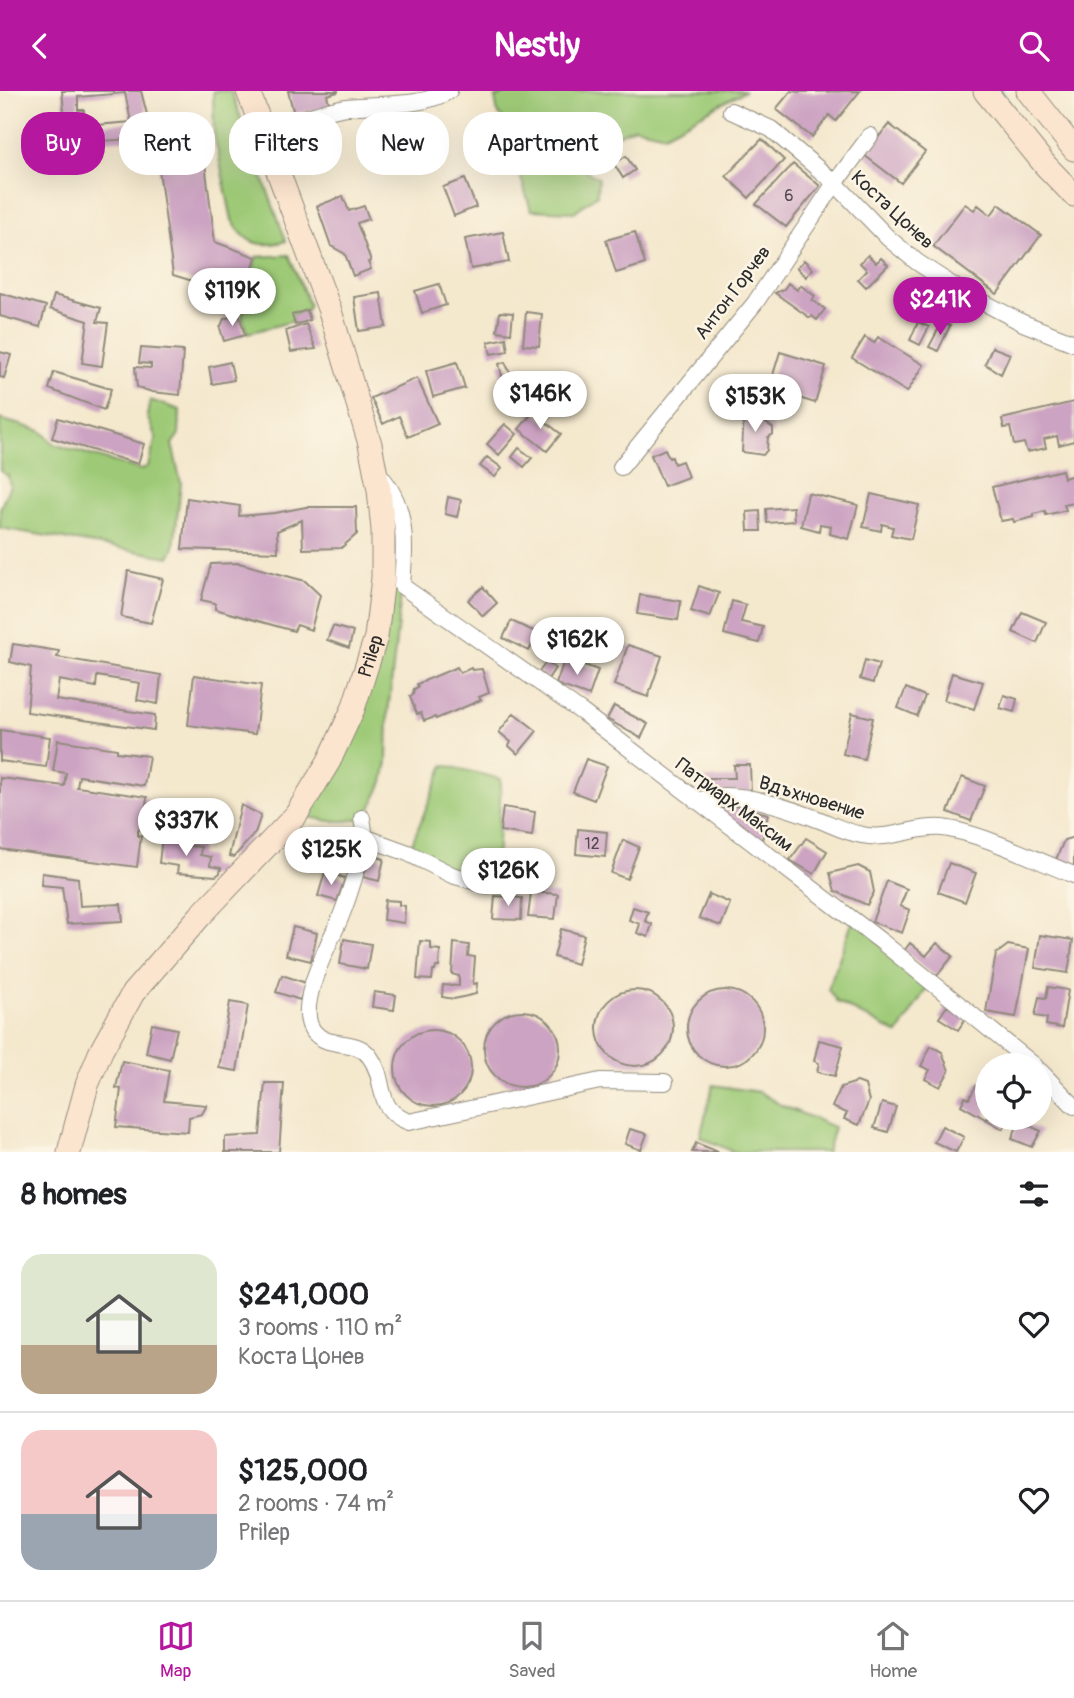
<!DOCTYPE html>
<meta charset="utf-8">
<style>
body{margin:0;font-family:Pangolin,sans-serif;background:#f2f2f2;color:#202124;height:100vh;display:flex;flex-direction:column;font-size:26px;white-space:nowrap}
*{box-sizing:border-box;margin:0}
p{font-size:23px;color:#757577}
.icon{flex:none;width:38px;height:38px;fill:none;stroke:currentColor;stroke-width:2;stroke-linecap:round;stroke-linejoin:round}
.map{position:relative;height:1061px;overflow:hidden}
.side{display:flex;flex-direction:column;background:#fff;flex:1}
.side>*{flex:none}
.top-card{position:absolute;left:21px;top:21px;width:700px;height:63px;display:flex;gap:14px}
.tools{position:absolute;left:975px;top:962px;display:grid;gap:14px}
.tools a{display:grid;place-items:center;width:77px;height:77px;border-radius:50%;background:#fff;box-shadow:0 7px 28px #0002;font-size:35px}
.price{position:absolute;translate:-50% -60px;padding:0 16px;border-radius:24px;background:#fff;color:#222;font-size:23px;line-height:46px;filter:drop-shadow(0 2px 4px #0008)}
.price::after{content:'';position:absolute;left:50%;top:42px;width:21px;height:16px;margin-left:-10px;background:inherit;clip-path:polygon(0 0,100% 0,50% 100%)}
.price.current{background:#b5179e;color:#fff}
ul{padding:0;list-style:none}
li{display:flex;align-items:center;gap:21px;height:175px;padding:0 21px}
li+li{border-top:2px solid #e0e0e0}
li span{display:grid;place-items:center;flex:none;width:196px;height:140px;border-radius:21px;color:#555}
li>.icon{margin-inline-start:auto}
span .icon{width:84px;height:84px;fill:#fffc;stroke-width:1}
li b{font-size:30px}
h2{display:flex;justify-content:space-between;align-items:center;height:84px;padding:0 21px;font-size:30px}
.pill{padding:0 24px;border-radius:28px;background:#fff;box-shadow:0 7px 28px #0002;font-size:24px;line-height:63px}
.pill.current{background:#b5179e;color:#fff}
header{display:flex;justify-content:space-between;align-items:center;height:91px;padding:0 21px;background:#b5179e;color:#fff;font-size:32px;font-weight:800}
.dock{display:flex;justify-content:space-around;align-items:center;height:98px;border-top:2px solid #e0e0e0;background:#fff;font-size:19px;color:#757577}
.dock a{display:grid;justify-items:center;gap:4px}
.dock .current{color:#b5179e}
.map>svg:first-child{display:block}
.green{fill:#9eca77;stroke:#647a51;stroke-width:2}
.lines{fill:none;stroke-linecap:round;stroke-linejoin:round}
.stream{stroke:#42b2bb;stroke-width:4.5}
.building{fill:#cca3c2}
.street-casing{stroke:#908a7c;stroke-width:18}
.secondary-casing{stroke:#908a7c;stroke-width:25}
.street{stroke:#fff;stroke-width:16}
.secondary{stroke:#fce5cf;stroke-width:23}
.labels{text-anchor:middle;stroke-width:5;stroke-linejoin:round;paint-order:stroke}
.number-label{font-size:16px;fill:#534951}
.street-label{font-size:19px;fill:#2b2b2b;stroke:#fcf5e5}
</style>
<header><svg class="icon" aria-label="back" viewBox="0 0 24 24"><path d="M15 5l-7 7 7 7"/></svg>Nestly<svg class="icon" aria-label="search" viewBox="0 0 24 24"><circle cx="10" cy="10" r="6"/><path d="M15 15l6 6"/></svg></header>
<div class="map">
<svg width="1074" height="1061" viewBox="0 0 1074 1061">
<rect width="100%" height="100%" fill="#fcf5e5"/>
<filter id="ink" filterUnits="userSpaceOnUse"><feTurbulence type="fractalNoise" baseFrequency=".0143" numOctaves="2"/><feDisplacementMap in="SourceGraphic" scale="14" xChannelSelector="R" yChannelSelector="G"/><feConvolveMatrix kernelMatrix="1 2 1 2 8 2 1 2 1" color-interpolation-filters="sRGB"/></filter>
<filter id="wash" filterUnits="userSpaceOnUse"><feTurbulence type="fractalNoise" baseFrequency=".00686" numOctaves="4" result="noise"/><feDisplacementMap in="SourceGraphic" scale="28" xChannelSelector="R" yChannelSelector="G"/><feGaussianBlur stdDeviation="1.57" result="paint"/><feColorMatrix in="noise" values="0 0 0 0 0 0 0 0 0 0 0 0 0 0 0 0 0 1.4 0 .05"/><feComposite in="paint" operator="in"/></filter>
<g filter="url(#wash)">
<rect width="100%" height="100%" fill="#f4e8cd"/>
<path class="green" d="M 213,0 L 231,0 L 286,150 C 260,157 246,154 232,129 L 214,43 Z
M 511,0 L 745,0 L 665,43 L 634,36 L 590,58 L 581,77 L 598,87 L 597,104 L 574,121 L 531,119 L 520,84 L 533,66 L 530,49 L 498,23 L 495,7 Z
M 289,164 L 309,214 L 307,219 L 293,224 L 294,230 L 248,242 L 242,226 L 256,166 Z
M 150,309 L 180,319 L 179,343 L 172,353 L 181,392 L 174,456 L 169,466 L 0,437 L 0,418 L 10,394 L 8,385 L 0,380 L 0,328 L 41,340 L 54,353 L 141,379 L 148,375 L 156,347 L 147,325 Z
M 392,402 L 402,495 L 388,622 L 387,671 L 383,691 L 371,717 L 362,727 L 347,730 L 329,730 L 304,725 L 363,615 Z
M 444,674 L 501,688 L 497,773 L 487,794 L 408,762 Z
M 853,829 L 931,890 L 898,943 L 837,911 L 828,898 Z
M 713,994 L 759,1001 L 781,1014 L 834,1036 L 827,1061 L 734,1061 L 700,1046 Z"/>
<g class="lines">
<path class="stream" d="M 1000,0 L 1006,9"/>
</g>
<g id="blocks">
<path class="building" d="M 62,0 L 141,0 L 153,47 L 99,50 L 97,34 L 131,31 L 125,2 L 78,6 L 78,19 L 84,19 L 85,30 L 65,31 Z
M 288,0 L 338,0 L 338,1 L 327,4 L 330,16 L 294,23 Z
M 791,0 L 800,1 L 860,0 L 836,30 L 829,24 L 812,46 L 776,18 Z
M 498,31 L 520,54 L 511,63 L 515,67 L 498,84 L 472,56 Z
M 889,33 L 925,61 L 901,92 L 864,64 Z
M 310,40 L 318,58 L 288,70 L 281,51 Z
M 434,41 L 438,56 L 418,62 L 414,47 Z
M 762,48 L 784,69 L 749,107 L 726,85 Z
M 202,49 L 215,151 L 256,166 L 245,206 L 173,184 L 156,56 Z
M 626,65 L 635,79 L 623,87 L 614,73 Z
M 793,73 L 820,95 L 786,136 L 756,113 Z
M 465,88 L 476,116 L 454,125 L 443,96 Z
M 343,105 L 349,120 L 364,115 L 369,128 L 357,132 L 371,170 L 368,171 L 371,178 L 353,185 L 345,163 L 331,155 L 317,115 Z
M 965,113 L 974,119 L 978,114 L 991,124 L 999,113 L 1041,144 L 997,203 L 933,155 Z
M 503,141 L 509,171 L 471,178 L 465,148 Z
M 635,141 L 645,173 L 616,182 L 606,149 Z
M 868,164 L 876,172 L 881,167 L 888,174 L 866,196 L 858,188 L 867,179 L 860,172 Z
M 804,169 L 813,178 L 806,186 L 797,177 Z
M 788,192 L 797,199 L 800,194 L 815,205 L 812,209 L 825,218 L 817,229 L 812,225 L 810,227 L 775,202 L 784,198 Z
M 439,193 L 446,214 L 422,222 L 415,200 Z
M 0,202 L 46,215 L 40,236 L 0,225 Z
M 381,202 L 386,236 L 359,240 L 354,206 Z
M 54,204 L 101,217 L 97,231 L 108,232 L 102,275 L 82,272 L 88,230 L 50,218 Z
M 307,219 L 310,229 L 295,234 L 292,224 Z
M 500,221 L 513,222 L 511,242 L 497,240 Z
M 526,221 L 542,223 L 539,255 L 523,254 Z
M 239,223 L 245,244 L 224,250 L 220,237 L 224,228 Z
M 918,231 L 929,236 L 920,254 L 910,249 Z
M 942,231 L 950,235 L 938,260 L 929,256 Z
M 306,233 L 316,258 L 291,261 L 286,240 Z
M 865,246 L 874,252 L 878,246 L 924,274 L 907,301 L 852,267 Z
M 506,247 L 508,260 L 491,263 L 488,251 Z
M 992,256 L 1010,263 L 1001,283 L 985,273 Z
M 141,257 L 183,260 L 180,304 L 152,301 L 137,296 L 135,276 L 151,277 L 151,273 L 139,272 Z
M 0,261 L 11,264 L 4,287 L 0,286 Z
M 780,261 L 826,275 L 815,312 L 796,306 L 798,301 L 790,299 L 789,303 L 769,297 Z
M 230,271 L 234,289 L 212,293 L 209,276 Z
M 457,271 L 465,297 L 433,306 L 426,280 Z
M 505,271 L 512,286 L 503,289 L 499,273 Z
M 54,281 L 111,298 L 104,319 L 49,298 Z
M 417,287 L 438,333 L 408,346 L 399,325 L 383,333 L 371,307 Z
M 1074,311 L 1074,350 L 1059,354 L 1057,345 L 1044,348 L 1046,357 L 1027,361 L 1024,352 L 1014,354 L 1010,336 L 1004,337 L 1002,328 Z
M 744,320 L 759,321 L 758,326 L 766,327 L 766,332 L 773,337 L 773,343 L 768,346 L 767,359 L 763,364 L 742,361 Z
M 533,321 L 561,343 L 547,360 L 519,338 Z
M 58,327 L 144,353 L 138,373 L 52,347 Z
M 505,333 L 517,343 L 499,364 L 487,353 Z
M 519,357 L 532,367 L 524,376 L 512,366 Z
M 665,358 L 669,367 L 672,366 L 674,373 L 682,370 L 688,386 L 664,395 L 651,364 Z
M 487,366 L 502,377 L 495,386 L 480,375 Z
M 1062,379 L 1064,387 L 1074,384 L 1074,412 L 1064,414 L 1066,419 L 1046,424 L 1045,420 L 1034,423 L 1034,426 L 1014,431 L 1013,428 L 1001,430 L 992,396 Z
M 808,402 L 858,414 L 849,448 L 830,443 L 831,435 L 820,433 L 819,440 L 801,435 Z
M 871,403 L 919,414 L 911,448 L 891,444 L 893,436 L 882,433 L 881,440 L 863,436 Z
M 448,406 L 461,409 L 457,426 L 445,423 Z
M 187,407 L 240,415 L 239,425 L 275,422 L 306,416 L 356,416 L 357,443 L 341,457 L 303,458 L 302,429 L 277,440 L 278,461 L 182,458 Z
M 793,416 L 794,430 L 767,432 L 766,418 Z
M 760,420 L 761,440 L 748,440 L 747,421 Z
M 239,472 L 305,490 L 320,504 L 311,539 L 297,534 L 294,540 L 215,518 L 215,512 L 201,509 L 211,473 Z
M 128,480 L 163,488 L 151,532 L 121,526 Z
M 699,495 L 719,502 L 710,526 L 691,520 Z
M 483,496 L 497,512 L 483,525 L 468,509 Z
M 640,504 L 681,510 L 678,529 L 637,523 Z
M 732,510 L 746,514 L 741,531 L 763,536 L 759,552 L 724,543 Z
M 1022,521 L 1046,531 L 1037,552 L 1013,541 Z
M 511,530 L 538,542 L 529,560 L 503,547 Z
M 333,535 L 353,541 L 349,557 L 327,549 Z
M 13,553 L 59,560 L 57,566 L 161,584 L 158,613 L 137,609 L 140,592 L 97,585 L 96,596 L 59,589 L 56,609 L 155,624 L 154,639 L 27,621 L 31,576 L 10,571 Z
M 628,554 L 662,565 L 648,606 L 614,594 Z
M 565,567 L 598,579 L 589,605 L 556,593 Z
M 865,569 L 879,573 L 873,592 L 860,588 Z
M 546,571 L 555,577 L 548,588 L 539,581 Z
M 457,576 L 460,582 L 471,577 L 472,579 L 482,578 L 489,602 L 479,606 L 481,609 L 436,628 L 435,626 L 424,630 L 421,622 L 417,623 L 410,606 L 413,604 L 414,598 L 418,596 L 417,593 Z
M 952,582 L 983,591 L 974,618 L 944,609 Z
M 194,584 L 261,594 L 255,643 L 188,634 Z
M 906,597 L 925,605 L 917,625 L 898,617 Z
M 1004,604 L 1017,608 L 1014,621 L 1000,617 Z
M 614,615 L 648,633 L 641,647 L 607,628 Z
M 514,622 L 537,640 L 518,663 L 509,655 L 511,651 L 499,641 Z
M 852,622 L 873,627 L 864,668 L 843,663 Z
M 0,639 L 50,646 L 46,676 L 0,670 Z
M 58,649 L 117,658 L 117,661 L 149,665 L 144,695 L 79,685 L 77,696 L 147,706 L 145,723 L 152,724 L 150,738 L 140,737 L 138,740 L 138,745 L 141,745 L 137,776 L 0,758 L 0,687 L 64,695 L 66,682 L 53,680 Z
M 586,668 L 607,675 L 594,709 L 573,701 Z
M 734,674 L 750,674 L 751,701 L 705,701 L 705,687 L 735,687 Z
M 962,686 L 985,695 L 971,730 L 948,721 Z
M 727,713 L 768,723 L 762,749 L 719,721 Z
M 241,714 L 261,724 L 255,742 L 234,766 L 229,765 Z
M 503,716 L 535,721 L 532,745 L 500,740 Z
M 578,738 L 607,741 L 605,766 L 576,763 Z
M 162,746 L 181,748 L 180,754 L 201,756 L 200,764 L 211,766 L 210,775 L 221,777 L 220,782 L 216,785 L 177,782 L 178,775 L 159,772 Z
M 1074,746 L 1074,776 L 1056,769 L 1064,749 Z
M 806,747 L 827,760 L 814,783 L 790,769 Z
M 623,749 L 639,756 L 627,788 L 611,782 Z
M 371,764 L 384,768 L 379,790 L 363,786 Z
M 949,772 L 976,782 L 965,811 L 938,801 Z
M 858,775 L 870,781 L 874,801 L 867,814 L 835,800 L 830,782 Z
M 325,781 L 345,787 L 337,810 L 318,805 Z
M 42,782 L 78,787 L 80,815 L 121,813 L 123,830 L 67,833 L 62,796 L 41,794 Z
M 887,790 L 907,798 L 900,815 L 910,819 L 902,842 L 872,831 Z
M 531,801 L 558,803 L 555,828 L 528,826 Z
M 709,803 L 730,812 L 721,835 L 699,827 Z
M 495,805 L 522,807 L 521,829 L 493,828 Z
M 385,809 L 399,810 L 399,814 L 405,815 L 404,832 L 383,829 Z
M 633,816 L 648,821 L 645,830 L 652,833 L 648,846 L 637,842 L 640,833 L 629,829 Z
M 293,836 L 317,842 L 311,870 L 286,864 Z
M 561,838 L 584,844 L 577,873 L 554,866 Z
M 1040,844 L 1073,849 L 1068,882 L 1035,877 Z
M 344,848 L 371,853 L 367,878 L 340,873 Z
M 420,850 L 431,851 L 431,858 L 440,859 L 439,876 L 436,876 L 435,880 L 433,880 L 432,889 L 417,888 Z
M 454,852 L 469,854 L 468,865 L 475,866 L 473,893 L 477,892 L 476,903 L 454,908 L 442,906 L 443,894 L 459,895 L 459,885 L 452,883 Z
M 910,852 L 926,865 L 937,852 L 953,865 L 936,886 L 904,860 Z
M 1008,854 L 1029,858 L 1016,926 L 986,921 L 996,863 Z
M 282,884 L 306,892 L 300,909 L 276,901 Z
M 1048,896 L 1068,899 L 1062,937 L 1046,934 L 1047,927 L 1035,925 L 1039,906 L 1046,907 Z
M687 937a38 38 0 1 1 76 0a38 38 0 1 1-76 0Z
M597 937a38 38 0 1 1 76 0a38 38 0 1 1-76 0Z
M 374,901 L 396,904 L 394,919 L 372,916 Z
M 230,911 L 248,914 L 237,980 L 219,977 Z
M 947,915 L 966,927 L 958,939 L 939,927 Z
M484 958a38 38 0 1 1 76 0a38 38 0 1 1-76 0Z
M 152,933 L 177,938 L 170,968 L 146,962 Z
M395 977a38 38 0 1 1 76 0a38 38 0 1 1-76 0Z
M 819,949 L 843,955 L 835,985 L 817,981 L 819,972 L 814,970 Z
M 931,955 L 942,961 L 949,980 L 940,996 L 925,988 L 930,979 L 921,975 Z
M 122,970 L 169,979 L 164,1010 L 207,1014 L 202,1023 L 189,1026 L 188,1041 L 116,1036 L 121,998 L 116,997 Z
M 857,991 L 865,994 L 869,1010 L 859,1034 L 844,1028 L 847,1022 L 832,1016 L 841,996 Z
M 978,991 L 987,994 L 987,1027 L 1009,1027 L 1003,1038 L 961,1014 L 965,1006 L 969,1008 Z
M 265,992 L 284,992 L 279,1061 L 225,1061 L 225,1046 L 260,1044 Z
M 882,1012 L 896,1016 L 888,1041 L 874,1037 Z
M 1019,1030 L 1041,1040 L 1032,1056 L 1012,1048 Z
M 942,1035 L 964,1046 L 956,1061 L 934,1051 Z
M 630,1038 L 647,1043 L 641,1059 L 625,1053 Z
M 696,1052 L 719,1061 L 692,1061 Z"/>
</g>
</g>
<g filter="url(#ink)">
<use href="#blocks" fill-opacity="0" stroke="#908a7c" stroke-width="2"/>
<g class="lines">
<g class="street-casing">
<path id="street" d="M 731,20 L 771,38 L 835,92 L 888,147 L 917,171 L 958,198 L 1023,232 L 1074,252
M 263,41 C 287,33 324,19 347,16 C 379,12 420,17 449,0
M 621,376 L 755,212 L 835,92 L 870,45
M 378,382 C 409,416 405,453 402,495 L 583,622 L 882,851 L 1035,975
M 696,710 C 705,708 714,706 723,705 C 748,704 788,717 812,726 C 829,732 844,741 862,744 C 890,750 914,735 942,737 C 979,741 1038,770 1074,784
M 362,727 C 363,734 365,742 364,748 C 360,770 349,805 341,825 C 331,850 293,917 314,941 C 329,959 356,946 370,966 C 388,990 373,1018 409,1031 L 600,990 L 665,991
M 364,746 L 408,762 L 452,784 L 487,794
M 1040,980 L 1074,1015"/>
</g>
<g class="secondary-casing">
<g id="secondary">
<path d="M 985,0 L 1046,75 L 1074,104"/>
<path d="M 1028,0 L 1074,58"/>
<path id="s1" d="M 69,1061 L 87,994 L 101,960 L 133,902 L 200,825 L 296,724 L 329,670 L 353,618 L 376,546 L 383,487 L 383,439 L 379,399 L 370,353 L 330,220 L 248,0"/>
</g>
</g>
<use href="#street" class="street"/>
<use href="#secondary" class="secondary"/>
</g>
</g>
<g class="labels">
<g class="number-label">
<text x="789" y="110">6</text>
<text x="592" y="758">12</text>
</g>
<g class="street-label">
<text transform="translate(893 118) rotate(43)" y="7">Коста Цонев</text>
<text transform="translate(732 201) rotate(-53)" y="7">Антон Горчев</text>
<text dy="7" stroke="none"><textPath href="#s1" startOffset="590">Prilep</textPath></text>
<text transform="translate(812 706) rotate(17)" y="7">Вдъхновение</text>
<text transform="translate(735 713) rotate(37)" y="7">Патриарх Максим</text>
</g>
</g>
</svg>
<div class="tools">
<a><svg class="icon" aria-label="locate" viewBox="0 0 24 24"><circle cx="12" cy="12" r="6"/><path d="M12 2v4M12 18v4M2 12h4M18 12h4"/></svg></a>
</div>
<b class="price" style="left:232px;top:237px">$119K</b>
<b class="price current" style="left:940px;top:246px">$241K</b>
<b class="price" style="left:540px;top:340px">$146K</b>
<b class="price" style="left:755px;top:343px">$153K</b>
<b class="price" style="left:577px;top:586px">$162K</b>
<b class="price" style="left:186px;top:767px">$337K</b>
<b class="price" style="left:331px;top:796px">$125K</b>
<b class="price" style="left:508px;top:817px">$126K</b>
<div class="top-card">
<a class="pill current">Buy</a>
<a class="pill">Rent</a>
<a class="pill">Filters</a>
<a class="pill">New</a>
<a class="pill">Apartment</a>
</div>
</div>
<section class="side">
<h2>8 homes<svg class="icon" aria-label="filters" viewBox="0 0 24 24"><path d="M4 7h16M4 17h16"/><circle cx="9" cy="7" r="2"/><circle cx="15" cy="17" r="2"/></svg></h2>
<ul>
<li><span style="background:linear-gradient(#dfe7d0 65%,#b9a48a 0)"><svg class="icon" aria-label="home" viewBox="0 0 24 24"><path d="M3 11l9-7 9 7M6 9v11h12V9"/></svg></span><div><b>$241,000</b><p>3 rooms · 110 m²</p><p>Коста Цонев</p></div><svg class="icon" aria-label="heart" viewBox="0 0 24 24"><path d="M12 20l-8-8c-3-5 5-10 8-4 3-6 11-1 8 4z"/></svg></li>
<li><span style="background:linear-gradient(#f6c9c9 60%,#9aa5b1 0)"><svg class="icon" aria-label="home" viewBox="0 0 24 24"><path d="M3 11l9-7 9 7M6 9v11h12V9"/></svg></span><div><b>$125,000</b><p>2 rooms · 74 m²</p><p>Prilep</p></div><svg class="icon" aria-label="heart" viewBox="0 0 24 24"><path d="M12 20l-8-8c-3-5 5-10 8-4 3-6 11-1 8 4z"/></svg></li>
</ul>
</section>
<nav class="dock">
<a class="current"><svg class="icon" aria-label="map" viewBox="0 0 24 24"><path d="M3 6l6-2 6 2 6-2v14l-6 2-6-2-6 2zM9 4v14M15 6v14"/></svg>Map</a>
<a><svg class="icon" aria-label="saved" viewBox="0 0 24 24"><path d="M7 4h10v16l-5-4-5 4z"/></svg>Saved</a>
<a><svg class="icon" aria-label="home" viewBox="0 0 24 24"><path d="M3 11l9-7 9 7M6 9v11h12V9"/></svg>Home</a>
</nav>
